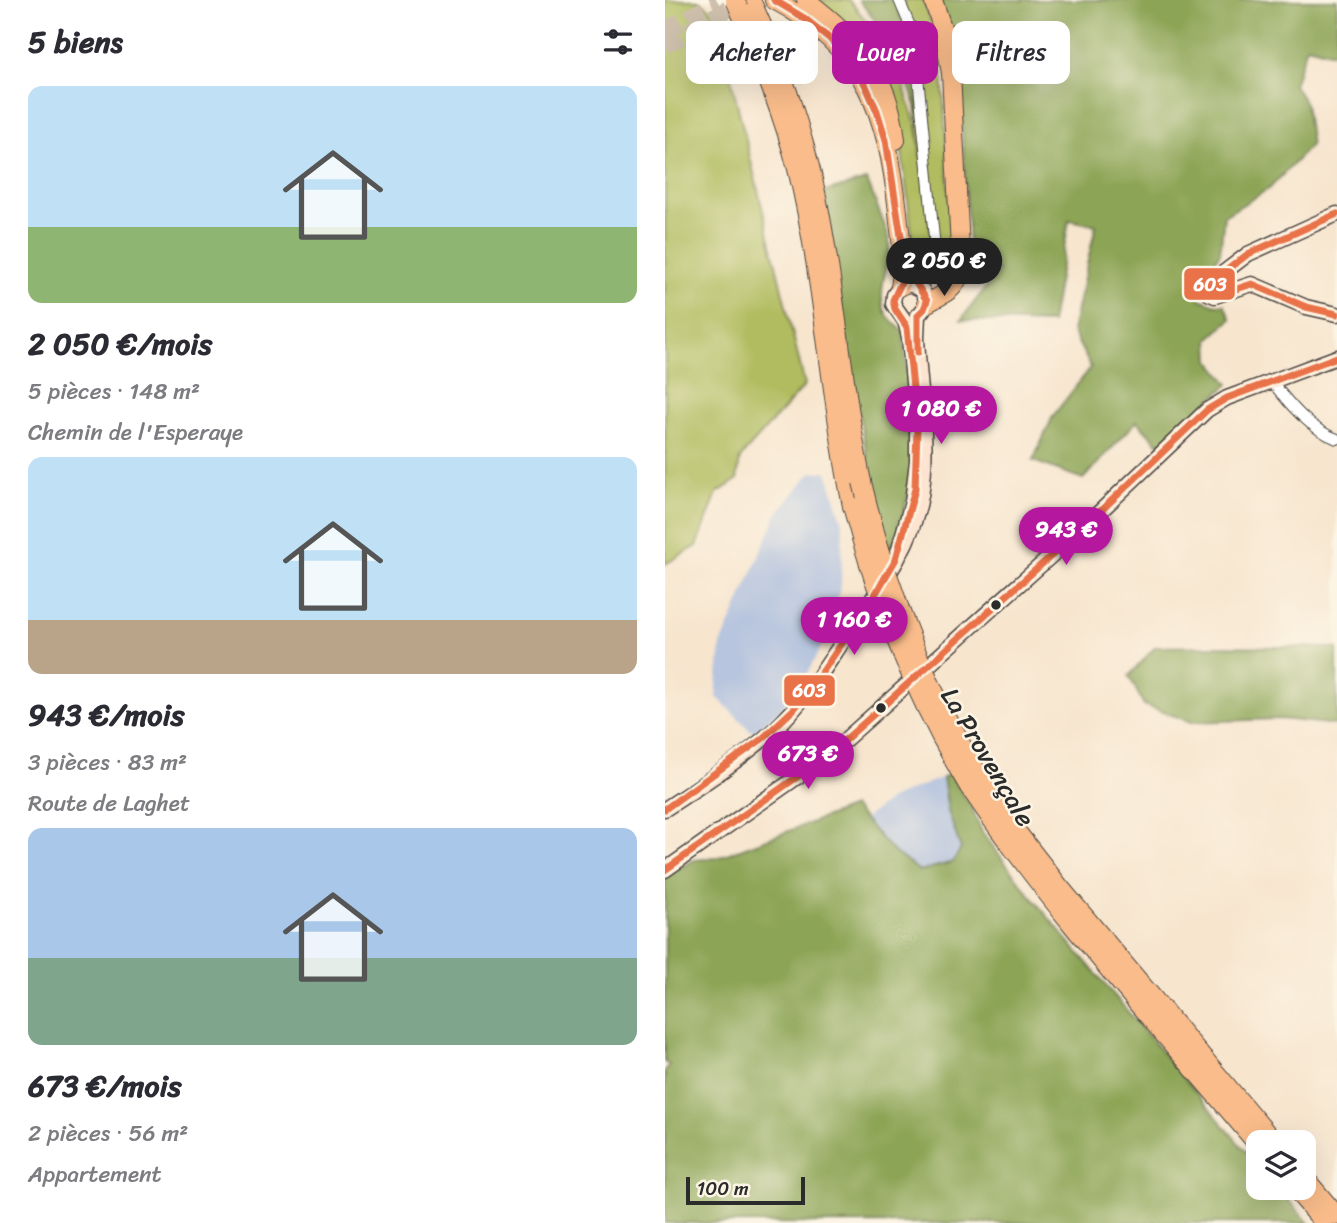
<!DOCTYPE html>
<html lang="fr">
<meta charset="utf-8">
<style>
body{margin:0;font-family:Sriracha,sans-serif;background:#f7f7f7;color:#2b2b33;height:100vh;display:flex;flex-direction:column;font-size:26px;white-space:nowrap}
*{box-sizing:border-box;margin:0}
p{font-size:23px;color:#7c7c81}
.icon{flex:none;width:38px;height:38px;fill:none;stroke:currentColor;stroke-width:2;stroke-linecap:round;stroke-linejoin:round}
.map{position:relative;flex:1;overflow:hidden}
.sheet{display:flex;flex-direction:column;background:#fff;width:665px}
.sheet>*{flex:none}
.banner{position:absolute;left:21px;top:21px;width:546px;height:63px;display:flex;gap:14px}
.buttons{position:absolute;left:581px;top:1130px;display:grid;gap:14px}
.buttons a{display:grid;place-items:center;width:70px;height:70px;border-radius:14px;background:#fff;box-shadow:0 7px 28px #0002;font-size:35px}
.scale{position:absolute;left:21px;bottom:18px;width:119px;box-sizing:border-box;padding-left:7px;border:4px solid #2b2b2b;border-top:0;font-size:19px;line-height:24px;white-space:nowrap;color:#2b2b2b;-webkit-text-stroke:5px #fcf5e5;paint-order:stroke}
.price{position:absolute;translate:-50% -60px;padding:0 16px;border-radius:24px;background:#b5179e;color:#fff;font-size:23px;line-height:46px;filter:drop-shadow(0 2px 4px #0008)}
.price::after{content:'';position:absolute;left:50%;top:42px;width:21px;height:16px;margin-left:-10px;background:inherit;clip-path:polygon(0 0,100% 0,50% 100%)}
.price.selected{background:#222;color:#fff}
ul{padding:0;list-style:none}
li{display:grid;align-content:center;gap:14px;height:371px;padding:0 28px}
li span{display:grid;place-items:center;height:217px;border-radius:14px;color:#555}
li>.icon{margin-inline-start:auto}
span .icon{width:126px;height:126px;fill:#fffc;stroke-width:1}
li b{font-size:30px}
h2{display:flex;justify-content:space-between;align-items:center;height:84px;padding:0 28px;font-size:30px}
.chip{padding:0 24px;border-radius:14px;background:#fff;box-shadow:0 7px 28px #0002;font-size:24px;line-height:63px}
.chip.selected{background:#b5179e;color:#fff}
main{display:flex;flex:1;min-height:0}
.map>svg:first-child{display:block}
.industrial{fill:#b7c5de}
.green{fill:#b0bc5e;stroke:#6e7444;stroke-width:2}
.forest{fill:#8ca455;stroke:#5c6840;stroke-width:2}
.lines{fill:none;stroke-linecap:round;stroke-linejoin:round}
.motorway-tunnel{stroke:#cec0ad;stroke-width:18;stroke-dasharray:18 9;stroke-linecap:butt}
.minor-casing{stroke:#4a4743;stroke-width:12}
.secondary-casing{stroke:#4a4743;stroke-width:17}
.motorway-casing{stroke:#4a4743;stroke-width:20}
.minor{stroke:#fff;stroke-width:10}
.secondary{stroke:#fde4d0;stroke-width:14}
.motorway{stroke:#f9bc8a;stroke-width:18}
.motorway-bridge-casing{stroke:#4a4743;stroke-width:20;stroke-linecap:butt}
.motorway-bridge{stroke:#f9bc8a;stroke-width:18}
.bus-1-casing{stroke:#fcf5e5;stroke-width:12}
.bus-1{stroke:#e97249;stroke-width:7}
.bus-dot{fill:#2b2b2b;stroke:#fcf5e5;stroke-width:2.5}
.labels{text-anchor:middle;stroke-width:5;stroke-linejoin:round;paint-order:stroke}
.street-label{font-size:26px;fill:#2b2b2b;stroke:#fcf5e5}
.line-badge{stroke:#fcf5e5;stroke-width:2.5}
.badge-label{font-size:19px;text-anchor:middle;font-weight:bold;fill:#fff}
</style>
<main>
<section class="sheet">
<h2>5 biens<svg class="icon" aria-label="filters" viewBox="0 0 24 24"><path d="M4 7h16M4 17h16"/><circle cx="9" cy="7" r="2"/><circle cx="15" cy="17" r="2"/></svg></h2>
<ul>
<li><span style="background:linear-gradient(#bfe0f5 65%,#8fb573 0)"><svg class="icon" aria-label="home" viewBox="0 0 24 24"><path d="M3 11l9-7 9 7M6 9v11h12V9"/></svg></span><div><b>2 050 €/mois</b><p>5 pièces · 148 m²</p><p>Chemin de l'Esperaye</p></div></li>
<li><span style="background:linear-gradient(#bfe0f5 75%,#b9a48a 0)"><svg class="icon" aria-label="home" viewBox="0 0 24 24"><path d="M3 11l9-7 9 7M6 9v11h12V9"/></svg></span><div><b>943 €/mois</b><p>3 pièces · 83 m²</p><p>Route de Laghet</p></div></li>
<li><span style="background:linear-gradient(#a9c7e8 60%,#7fa58c 0)"><svg class="icon" aria-label="home" viewBox="0 0 24 24"><path d="M3 11l9-7 9 7M6 9v11h12V9"/></svg></span><div><b>673 €/mois</b><p>2 pièces · 56 m²</p><p>Appartement</p></div></li>
</ul>
</section>
<div class="map">
<svg width="672" height="1223" viewBox="0 0 672 1223">
<rect width="100%" height="100%" fill="#fcf5e5"/>
<filter id="ink" filterUnits="userSpaceOnUse"><feTurbulence type="fractalNoise" baseFrequency=".0143" numOctaves="2"/><feDisplacementMap in="SourceGraphic" scale="14" xChannelSelector="R" yChannelSelector="G"/><feConvolveMatrix kernelMatrix="1 2 1 2 8 2 1 2 1" color-interpolation-filters="sRGB"/></filter>
<filter id="wash" filterUnits="userSpaceOnUse"><feTurbulence type="fractalNoise" baseFrequency=".00686" numOctaves="4" result="noise"/><feDisplacementMap in="SourceGraphic" scale="28" xChannelSelector="R" yChannelSelector="G"/><feGaussianBlur stdDeviation="1.57" result="paint"/><feColorMatrix in="noise" values="0 0 0 0 0 0 0 0 0 0 0 0 0 0 0 0 0 1.4 0 .05"/><feComposite in="paint" operator="in"/></filter>
<g filter="url(#wash)">
<rect width="100%" height="100%" fill="#f7e5ce"/>
<path class="industrial" d="M 162,471 L 178,523 L 176,585 L 164,632 L 137,683 L 115,710 L 88,733 L 51,696 L 56,645 L 112,514 L 146,472 Z
M 278,777 L 283,811 L 296,849 L 288,862 L 255,871 L 227,851 L 198,820 L 225,799 Z"/>
<path class="green" d="M 0,0 L 33,0 L 50,12 L 140,385 L 75,458 L 72,480 L 52,493 L 32,546 L 0,564 Z
M 151,0 L 184,0 L 218,41 L 227,57 L 236,78 L 252,128 L 267,245 L 263,266 L 256,277 L 252,274 L 231,104 Z
M 238,0 L 258,0 L 270,34 L 277,69 L 287,257 L 278,276 L 265,282 L 263,281 L 271,268 Z"/>
<path class="forest" d="M 194,0 L 229,0 L 247,46 L 254,114 L 238,69 L 225,40 Z
M 275,0 L 672,0 L 672,54 L 642,46 L 629,85 L 640,103 L 646,145 L 605,188 L 559,216 L 555,253 L 535,283 L 535,299 L 551,305 L 559,304 L 566,319 L 544,339 L 545,360 L 564,384 L 494,444 L 472,421 L 418,479 L 368,461 L 388,416 L 426,367 L 407,331 L 431,225 L 404,220 L 386,323 L 296,320 L 333,271 L 304,247 L 295,95 Z
M 202,180 L 224,237 C 228,263 208,291 222,315 C 226,322 233,326 238,331 L 243,386 L 236,400 L 236,417 L 238,423 L 247,431 L 246,484 L 233,532 L 224,553 C 193,434 178,313 159,192 Z
M 551,646 L 672,648 L 672,725 L 616,719 L 526,722 L 479,705 L 464,676 L 490,647 Z
M 285,774 L 307,808 L 317,832 L 368,899 L 593,1166 L 593,1188 L 613,1188 L 644,1223 L 0,1223 L 0,1071 L 4,1065 L 0,1062 L 0,876 L 29,860 L 51,858 L 188,807 L 227,851 L 255,871 L 288,862 L 296,849 L 283,811 L 278,777 Z"/>
</g>
<g filter="url(#ink)">
<g class="lines">
<path class="motorway-tunnel" d="M 0,31 L 53,2
M 0,45 L 79,0"/>
<g class="minor-casing">
<path id="minor" d="M 234,0 L 245,26 L 250,46 L 270,248 L 267,268 L 254,287
M 608,383 C 625,405 645,429 672,439"/>
</g>
<g class="secondary-casing">
<path id="secondary" d="M 672,214 L 583,254 L 545,283 L 543,293 L 550,296 L 587,284 L 641,307 L 672,314
M 0,809 C 38,784 78,758 111,728 C 141,700 162,664 185,631 C 214,589 247,547 256,496 C 265,444 254,389 252,337 L 253,315 C 262,308 263,299 257,290 L 245,284 L 233,289 L 229,295 L 228,304 L 240,321 L 244,337 L 252,429 L 252,461 L 247,502 L 231,559
M 0,870 L 162,756 L 424,522 L 542,410 L 562,398 L 672,357"/>
</g>
<g class="motorway-casing">
<path id="motorway" d="M 86,0 C 115,63 138,130 152,197 C 172,292 177,388 197,482
M 109,0 C 201,49 222,113 233,212 C 235,236 241,262 235,287
M 141,0 C 193,40 223,71 231,140
M 74,9 C 96,62 118,114 132,169 C 159,280 164,395 187,506
M 261,304 C 278,294 293,290 296,268 L 286,73 L 279,33 L 268,0
M 317,779 L 352,832 L 394,886 L 610,1143
M 304,787 C 390,914 495,1028 593,1145
M 639,1177 L 672,1216
M 629,1188 L 659,1223"/>
</g>
<use href="#minor" class="minor"/>
<use href="#secondary" class="secondary"/>
<use href="#motorway" class="motorway"/>
<g class="motorway-bridge-casing">
<path id="motorway-bridge" d="M 70,0 L 74,9
M 197,482 C 222,587 260,688 317,779
M 187,506 C 213,605 251,699 304,787"/>
</g>
<use href="#motorway-bridge" class="motorway-bridge"/>
<g class="bus-1-casing">
<path id="bus-1" d="M 672,214 L 583,254 L 545,283 L 543,293 L 550,296 L 587,284 L 641,307 L 672,314
M 244,251 L 248,278 L 262,301 L 259,309 L 253,315 L 253,352
M 0,809 L 97,739 L 128,710 L 147,687 L 208,598 L 231,559 L 250,489 L 252,429 L 242,327 L 230,309 L 228,300 L 237,281 L 237,243 L 221,140 L 212,111 L 200,84 L 184,60 L 164,38 L 139,18 L 109,0
M 0,870 L 162,756 L 424,522 L 542,410 L 562,398 L 672,357"/>
</g>
<use href="#bus-1" class="bus-1"/>
</g>
</g>
<g class="bus-dot">
<circle cx="331" cy="605" r="6"/>
<circle cx="216" cy="708" r="6"/>
</g>
<g class="labels">
<g class="street-label">
<text transform="translate(323 757) rotate(59)" y="9">La Provençale</text>
</g>
</g>
<g class="line-badge">
<rect x="518" y="267" width="53" height="34" rx="7" fill="#e97249"/>
<rect x="118" y="674" width="53" height="33" rx="7" fill="#e97249"/>
</g>
<g class="badge-label">
<text x="545" y="291">603</text>
<text x="144" y="697">603</text>
</g>
</svg>
<div class="buttons">
<a><svg class="icon" aria-label="layers" viewBox="0 0 24 24"><path d="M12 4l9 5-9 5-9-5zM3 14l9 5 9-5"/></svg></a>
</div>
<div class="scale">100 m</div>
<b class="price selected" style="left:279px;top:298px">2 050 €</b>
<b class="price" style="left:276px;top:446px">1 080 €</b>
<b class="price" style="left:401px;top:567px">943 €</b>
<b class="price" style="left:189px;top:657px">1 160 €</b>
<b class="price" style="left:143px;top:791px">673 €</b>
<div class="banner">
<a class="chip">Acheter</a>
<a class="chip selected">Louer</a>
<a class="chip">Filtres</a>
</div>
</div>
</main>
